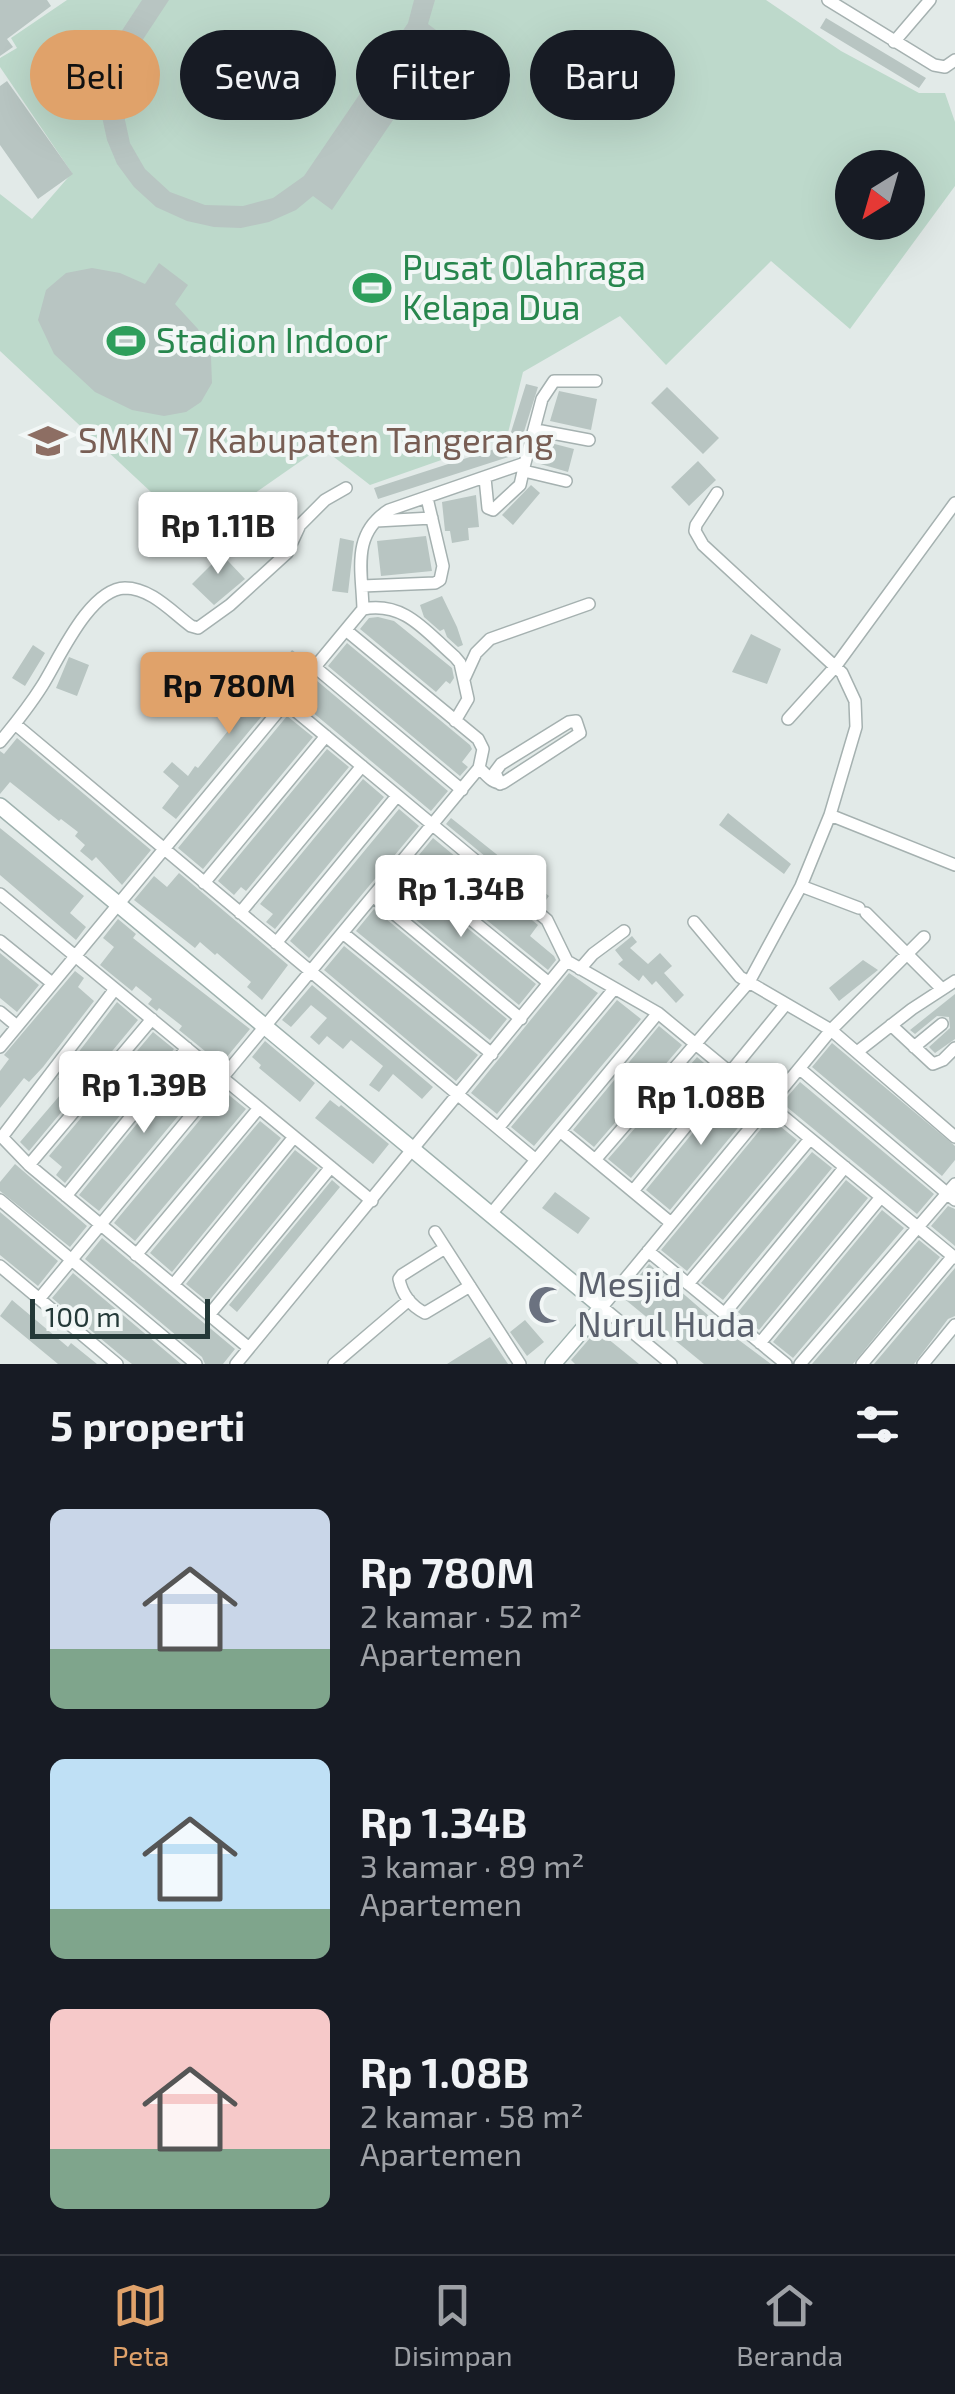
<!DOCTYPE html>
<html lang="id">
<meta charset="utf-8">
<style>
body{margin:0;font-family:"Exo 2",sans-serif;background:#20242c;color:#f1f3f6;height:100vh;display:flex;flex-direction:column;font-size:38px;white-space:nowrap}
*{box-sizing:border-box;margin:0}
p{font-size:32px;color:#9ea1a6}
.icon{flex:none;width:55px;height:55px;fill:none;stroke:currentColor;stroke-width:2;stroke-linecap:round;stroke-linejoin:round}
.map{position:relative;height:1364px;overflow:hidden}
.details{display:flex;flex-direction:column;background:#171b24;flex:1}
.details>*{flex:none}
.top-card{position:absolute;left:30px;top:30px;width:895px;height:90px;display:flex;gap:20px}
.needle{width:65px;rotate:217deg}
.tools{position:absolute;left:835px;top:150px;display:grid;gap:20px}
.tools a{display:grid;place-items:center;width:90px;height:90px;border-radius:50%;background:#171b24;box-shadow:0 10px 40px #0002;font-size:50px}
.scale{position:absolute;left:30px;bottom:25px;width:180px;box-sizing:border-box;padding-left:10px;border:5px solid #243938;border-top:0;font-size:28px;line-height:35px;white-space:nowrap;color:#243938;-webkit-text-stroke:8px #f2f7f6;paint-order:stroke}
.price{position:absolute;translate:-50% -85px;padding:0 22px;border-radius:10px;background:#fff;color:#222;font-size:32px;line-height:65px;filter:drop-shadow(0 2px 5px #0008)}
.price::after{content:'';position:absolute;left:50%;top:60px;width:30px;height:22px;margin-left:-15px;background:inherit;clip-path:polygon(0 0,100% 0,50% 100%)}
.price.active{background:#e0a26a;color:#111}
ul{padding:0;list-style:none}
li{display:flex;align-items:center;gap:30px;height:250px;padding:0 50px}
li span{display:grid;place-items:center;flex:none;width:280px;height:200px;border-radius:15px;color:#555}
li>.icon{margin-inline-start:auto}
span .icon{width:120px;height:120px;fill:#fffc;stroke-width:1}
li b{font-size:42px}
h2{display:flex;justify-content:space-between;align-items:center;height:120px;padding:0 50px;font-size:42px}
.pill{padding:0 35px;border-radius:45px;background:#171b24;box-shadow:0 10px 40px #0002;font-size:35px;line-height:90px}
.pill.active{background:#e0a26a;color:#111}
.dock{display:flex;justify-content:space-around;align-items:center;height:140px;border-top:2px solid #363941;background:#171b24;font-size:28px;color:#9ea1a6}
.dock a{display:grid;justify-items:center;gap:5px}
.dock .active{color:#e0a26a}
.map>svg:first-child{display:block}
.green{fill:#bdd9cb;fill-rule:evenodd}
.building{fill:#b8c5c2}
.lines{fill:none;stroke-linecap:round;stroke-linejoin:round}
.street-casing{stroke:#a5b1b0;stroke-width:14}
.secondary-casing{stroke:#9fb2af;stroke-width:18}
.street{stroke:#fff;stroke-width:11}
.secondary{stroke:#fff;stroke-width:15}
.labels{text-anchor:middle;stroke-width:8;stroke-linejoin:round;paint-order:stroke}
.leisure-label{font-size:35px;fill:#27864d;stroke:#f2f7f6;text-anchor:start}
.education-label{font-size:35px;fill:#785e54;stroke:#f2f7f6;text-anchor:start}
.worship-label{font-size:35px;fill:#5b616d;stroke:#f2f7f6;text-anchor:start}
</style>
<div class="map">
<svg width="955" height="1364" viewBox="0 0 955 1364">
<rect width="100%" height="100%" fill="#e2eae8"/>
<path class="green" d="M 67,0 L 766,0 L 841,51 L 919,93 L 945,93 L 955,122 L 955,186 L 850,329 L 771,261 L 666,365 L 620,316 L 523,372 L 507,437 L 370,485 L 321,447 L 196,534 L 0,351 L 0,194 L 32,219 L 72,173 L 0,67 L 0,58 L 17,48 L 11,38 ZM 852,168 L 908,168 L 908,222 L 852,222 Z"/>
<path class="building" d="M 0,0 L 47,0 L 51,6 L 7,39 L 13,47 L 0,56 Z
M 142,0 L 169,0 L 140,44 L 121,32 Z
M 414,0 L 435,0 L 428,24 L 448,39 L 332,210 L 313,196 L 296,210 L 269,222 L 241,228 L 214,227 L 187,221 L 156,207 L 134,187 L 117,164 L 107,140 L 101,112 L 102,81 L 112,50 L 129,58 L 125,87 L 125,120 L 130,143 L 145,169 L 170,192 L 205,205 L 243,206 L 273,198 L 304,176 L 408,23 Z
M 826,18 L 926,78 L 919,88 L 820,28 Z
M 7,81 L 73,174 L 38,199 L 0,145 L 0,86 Z
M 159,263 L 188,285 L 175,304 L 198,329 L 211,357 L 212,383 L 201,402 L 186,412 L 164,416 L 132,410 L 95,392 L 54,354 L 38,320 L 46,290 L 66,273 L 92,268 L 120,273 L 145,284 Z
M 526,384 L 538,387 L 522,438 L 514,435 L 518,454 L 378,499 L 374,488 L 507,445 Z
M 667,387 L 719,438 L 703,454 L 651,403 Z
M 559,391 L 597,399 L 591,430 L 550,421 Z
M 543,441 L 574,449 L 568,472 L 537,463 Z
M 698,461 L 716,480 L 689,506 L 671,487 Z
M 531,485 L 540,493 L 513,525 L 502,515 Z
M 476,495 L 479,527 L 468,528 L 469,540 L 452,543 L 450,531 L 445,531 L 442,502 Z
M 426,536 L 432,571 L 381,576 L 377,541 Z
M 340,538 L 354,541 L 348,593 L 332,591 Z
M 213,545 L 245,579 L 214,605 L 192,584 L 212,564 L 203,554 Z
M 442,596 L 457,627 L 463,645 L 458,647 L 447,637 L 444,629 L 440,631 L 424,617 L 420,605 Z
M 378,617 L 394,621 L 452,668 L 454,678 L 450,684 L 446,681 L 436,692 L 360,629 L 369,618 Z
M 751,634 L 781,649 L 767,684 L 732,672 Z
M 347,643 L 470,745 L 472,749 L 462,762 L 468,767 L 460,776 L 328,666 Z
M 33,645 L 45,653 L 25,686 L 12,678 Z
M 292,650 L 304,659 L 276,699 L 176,819 L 162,808 L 179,786 L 163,772 L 172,762 L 188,776 L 195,766 L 198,768 L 236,721 L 222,710 L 231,699 L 243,709 L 260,688 L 262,690 Z
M 69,657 L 89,665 L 77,696 L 56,688 Z
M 316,680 L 448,791 L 431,811 L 299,701 Z
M 287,716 L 313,737 L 203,869 L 178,848 Z
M 17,738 L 151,850 L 122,885 L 96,857 L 92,861 L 80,851 L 85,845 L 75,836 L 78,832 L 61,819 L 59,821 L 10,782 L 0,794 L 0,751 L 4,754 Z
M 327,749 L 349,767 L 246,891 L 241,887 L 234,895 L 218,881 Z
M 363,779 L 384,797 L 275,929 L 266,922 L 273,914 L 260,904 Z
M 399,809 L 419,826 L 309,958 L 290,941 Z
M 728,813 L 791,864 L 784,874 L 719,825 Z
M 451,818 L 549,896 L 543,904 L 446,824 Z
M 0,828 L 84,896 L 70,913 L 86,927 L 76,940 L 0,875 Z
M 433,838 L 538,925 L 530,936 L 554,956 L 556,960 L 548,970 L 414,861 Z
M 179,873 L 288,965 L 262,1000 L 247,987 L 251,982 L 217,953 L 215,955 L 200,942 L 195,948 L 134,900 L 154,876 L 167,887 Z
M 402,875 L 536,984 L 519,1005 L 386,895 Z
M 374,909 L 507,1019 L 490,1040 L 356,931 Z
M 118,919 L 136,934 L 133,938 L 157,957 L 250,1029 L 221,1064 L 179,1030 L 182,1026 L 159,1008 L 157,1011 L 148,1004 L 152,999 L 136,986 L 132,991 L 100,965 L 114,947 L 103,938 Z
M 632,936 L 637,942 L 630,948 L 648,964 L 660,953 L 672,966 L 664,973 L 684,995 L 676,1003 L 656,981 L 652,985 L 643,975 L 639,981 L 618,964 L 623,960 L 615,950 Z
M 344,946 L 478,1055 L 456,1081 L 324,970 Z
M 0,953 L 39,985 L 17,1012 L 0,998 Z
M 863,960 L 878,970 L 839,1001 L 829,988 Z
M 75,971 L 84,978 L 78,987 L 94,1001 L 43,1067 L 29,1082 L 24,1078 L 0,1108 L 0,1071 L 9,1059 L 4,1055 Z
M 569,973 L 598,993 L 497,1114 L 471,1093 Z
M 312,985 L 433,1087 L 422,1099 L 393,1074 L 379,1092 L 369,1085 L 383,1066 L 351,1040 L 343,1049 L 327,1036 L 319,1045 L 310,1037 L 327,1018 L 311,1005 L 291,1027 L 282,1020 Z
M 955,994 L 955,1039 L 935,1053 L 929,1047 L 950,1028 L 949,1017 L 937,1016 L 915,1034 L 910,1030 Z
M 617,1000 L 641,1019 L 534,1146 L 511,1127 Z
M 117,1002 L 138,1020 L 29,1151 L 20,1142 L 67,1087 L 58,1079 Z
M 659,1026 L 682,1045 L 594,1147 L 573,1130 Z
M 153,1032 L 174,1049 L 65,1183 L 56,1175 L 62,1167 L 49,1156 Z
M 265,1041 L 315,1083 L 300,1102 L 259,1068 L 261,1065 L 252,1057 Z
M 832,1043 L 955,1146 L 955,1160 L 942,1176 L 812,1067 Z
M 697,1057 L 717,1074 L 631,1178 L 608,1159 Z
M 188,1061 L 209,1079 L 99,1211 L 79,1195 Z
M 800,1082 L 934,1194 L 917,1214 L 782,1103 Z
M 731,1086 L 756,1106 L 670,1210 L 646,1190 Z
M 224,1091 L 246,1109 L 135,1241 L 114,1223 Z
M 330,1100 L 339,1107 L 341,1105 L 389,1144 L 373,1164 L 315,1118 Z
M 770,1118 L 797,1140 L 687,1271 L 661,1250 Z
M 260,1121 L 281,1138 L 172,1272 L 150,1253 Z
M 295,1150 L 318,1168 L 208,1302 L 186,1284 Z
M 812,1152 L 832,1168 L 723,1300 L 701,1283 Z
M 15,1164 L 87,1226 L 70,1247 L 0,1191 L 0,1182 Z
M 332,1180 L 340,1187 L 237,1312 L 229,1305 Z
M 846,1180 L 868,1198 L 759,1330 L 738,1312 Z
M 555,1192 L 590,1218 L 578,1234 L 542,1208 Z
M 948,1206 L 955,1209 L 955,1246 L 931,1226 Z
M 882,1210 L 904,1228 L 793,1358 L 773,1342 Z
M 0,1212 L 58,1261 L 38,1286 L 0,1255 Z
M 102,1238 L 235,1349 L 223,1364 L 205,1364 L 202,1357 L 85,1259 Z
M 919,1240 L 940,1257 L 853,1364 L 812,1364 Z
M 649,1264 L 724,1329 L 771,1364 L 704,1364 L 622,1297 Z
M 955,1268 L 955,1316 L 948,1319 L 914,1364 L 874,1364 Z
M 73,1273 L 181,1364 L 132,1364 L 124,1358 L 52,1298 Z
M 12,1300 L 68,1347 L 71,1343 L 97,1364 L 58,1364 L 0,1316 Z
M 525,1320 L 544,1342 L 527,1356 L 510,1332 Z
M 597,1330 L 623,1351 L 639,1364 L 575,1364 L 571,1360 Z
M 490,1337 L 508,1364 L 447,1364 Z"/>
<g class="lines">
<g class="street-casing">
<path id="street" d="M 828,0 L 934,65 L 945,67 L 955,60
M 894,42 L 930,0
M 536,430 L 589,440
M 524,471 L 566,481
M 485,478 L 488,508 L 493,510 L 520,485 L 525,463
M 717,493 L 696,525 L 695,531 L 703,545 L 842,673 L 855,701 L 856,727 L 830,815
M 376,521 L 432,518
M 362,586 L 435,583 L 440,580 L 443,566 L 427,498
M 363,609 C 405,601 426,632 455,657 L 460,663 L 468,699 L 455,721
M 316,668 L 462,790
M 465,677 L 476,653 L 490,639 L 589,604
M 286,703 L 547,920 L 567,961 L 658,1013 L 955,1258
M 788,719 L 835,667 L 955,503
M 15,724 L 536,1160
M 0,742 C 15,724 30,705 42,686 C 59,659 89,589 125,588 C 151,588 172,612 191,626 L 198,628 L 230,605 L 287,553 L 300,525 L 325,500 L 346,488
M 479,768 C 487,775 492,784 503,783 L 580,733 L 576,721 L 569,722 L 501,764 L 495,772 L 500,784
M 402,863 L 549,983
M 204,883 L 326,736
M 801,886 L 859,908
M 0,894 L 372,1201
M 374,897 L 521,1019
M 240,913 L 362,766
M 866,913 L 942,989
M 694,922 L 740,977 L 831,1030 L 955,1137
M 344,934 L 492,1054
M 0,941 L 52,983
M 276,943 L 397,796
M 580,969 L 593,954 L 624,931
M 115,989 L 2,1137 L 29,1165 L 249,1348
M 0,1012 L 17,1026
M 891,1025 L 933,1064 L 943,1060 L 955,1048
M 0,1047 L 363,609 C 362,570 351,534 389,510 L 525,463 L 542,399 L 554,381 L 596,381
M 914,1047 L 942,1024
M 857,1052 L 912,1009 L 955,981
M 800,1069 L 955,1200
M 498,1128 L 614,989
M 560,1131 L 671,1223
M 595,1160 L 749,982 L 801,886 L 830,815 L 955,865
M 29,1165 L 152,1019
M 633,1191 L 786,1004
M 66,1196 L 187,1048
M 0,1200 L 196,1364
M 491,1214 L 658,1013
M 435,1232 L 520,1364
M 445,1248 L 402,1275 L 399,1279 C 402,1294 411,1306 425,1313 L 470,1286
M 648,1251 L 786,1364
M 136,1255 L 259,1108
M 0,1266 L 117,1364
M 688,1284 L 810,1139
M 173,1285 L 294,1137
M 39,1299 L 479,768 L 483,749 L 478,739 L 347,631
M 724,1314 L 845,1167
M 209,1315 L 331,1167
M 760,1343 L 881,1197
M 236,1364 L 567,961
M 334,1364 L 409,1300
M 671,1364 L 602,1307 L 831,1030 L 924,937
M 800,1364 L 955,1184
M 862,1364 L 953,1256
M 923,1364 L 955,1325"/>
</g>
<g class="secondary-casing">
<path id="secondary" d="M 0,806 L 602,1307 L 553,1364"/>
</g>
<use href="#street" class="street"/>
<use href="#secondary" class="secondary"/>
</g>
<defs>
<g id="stadium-bare" transform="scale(3)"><path d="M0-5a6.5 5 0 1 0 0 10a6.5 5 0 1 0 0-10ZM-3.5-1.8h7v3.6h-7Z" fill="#2e9e5b" stroke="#f2f7f6" stroke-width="2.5" paint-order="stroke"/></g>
<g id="school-bare" transform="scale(3)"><path d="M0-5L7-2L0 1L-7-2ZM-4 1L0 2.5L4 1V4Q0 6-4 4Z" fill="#8d6e63" stroke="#f2f7f6" stroke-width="2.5" paint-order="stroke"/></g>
<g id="mosque-bare" transform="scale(3)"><path d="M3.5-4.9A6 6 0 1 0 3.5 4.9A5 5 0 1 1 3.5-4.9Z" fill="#6b7280" stroke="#f2f7f6" stroke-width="2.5" paint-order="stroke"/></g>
</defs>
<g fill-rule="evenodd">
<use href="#stadium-bare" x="372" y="288"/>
<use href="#stadium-bare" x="126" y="341"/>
<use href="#school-bare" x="48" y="441"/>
<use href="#mosque-bare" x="547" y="1305"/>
</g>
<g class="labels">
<g class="leisure-label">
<text x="402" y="280">Pusat Olahraga<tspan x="402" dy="40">Kelapa Dua</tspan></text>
<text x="156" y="353">Stadion Indoor</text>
</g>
<g class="education-label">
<text x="78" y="453">SMKN 7 Kabupaten Tangerang</text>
</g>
<g class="worship-label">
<text x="577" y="1297">Mesjid<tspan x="577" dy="40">Nurul Huda</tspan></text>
</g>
</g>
</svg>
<div class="tools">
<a><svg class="needle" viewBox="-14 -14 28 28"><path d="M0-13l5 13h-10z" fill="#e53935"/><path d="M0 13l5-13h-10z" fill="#9ea1a6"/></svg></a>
</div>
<div class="scale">100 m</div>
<b class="price" style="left:218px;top:577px">Rp 1.11B</b>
<b class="price active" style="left:229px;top:737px">Rp 780M</b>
<b class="price" style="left:461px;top:940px">Rp 1.34B</b>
<b class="price" style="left:144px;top:1136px">Rp 1.39B</b>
<b class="price" style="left:701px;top:1148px">Rp 1.08B</b>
<div class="top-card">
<a class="pill active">Beli</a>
<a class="pill">Sewa</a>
<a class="pill">Filter</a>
<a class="pill">Baru</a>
</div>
</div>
<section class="details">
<h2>5 properti<svg class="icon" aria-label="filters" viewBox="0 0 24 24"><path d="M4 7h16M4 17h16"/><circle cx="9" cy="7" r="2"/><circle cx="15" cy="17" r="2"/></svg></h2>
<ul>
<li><span style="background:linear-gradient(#c9d6e8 70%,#7fa58c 0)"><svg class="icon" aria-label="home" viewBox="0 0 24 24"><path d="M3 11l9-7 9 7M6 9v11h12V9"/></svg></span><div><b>Rp 780M</b><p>2 kamar · 52 m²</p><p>Apartemen</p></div></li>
<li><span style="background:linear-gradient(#bfe0f5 75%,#7fa58c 0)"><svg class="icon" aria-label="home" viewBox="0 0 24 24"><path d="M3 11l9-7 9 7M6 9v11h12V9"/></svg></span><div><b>Rp 1.34B</b><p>3 kamar · 89 m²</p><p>Apartemen</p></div></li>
<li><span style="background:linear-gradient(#f6c9c9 70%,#7fa58c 0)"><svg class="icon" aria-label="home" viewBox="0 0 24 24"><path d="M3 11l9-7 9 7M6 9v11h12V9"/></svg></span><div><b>Rp 1.08B</b><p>2 kamar · 58 m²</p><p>Apartemen</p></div></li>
</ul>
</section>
<nav class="dock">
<a class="active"><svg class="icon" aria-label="map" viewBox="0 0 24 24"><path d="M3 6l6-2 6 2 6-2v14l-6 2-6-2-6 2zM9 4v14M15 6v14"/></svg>Peta</a>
<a><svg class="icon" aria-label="saved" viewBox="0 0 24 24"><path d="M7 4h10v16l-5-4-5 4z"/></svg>Disimpan</a>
<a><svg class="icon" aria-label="home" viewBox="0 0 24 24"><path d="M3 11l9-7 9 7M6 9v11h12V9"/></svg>Beranda</a>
</nav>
